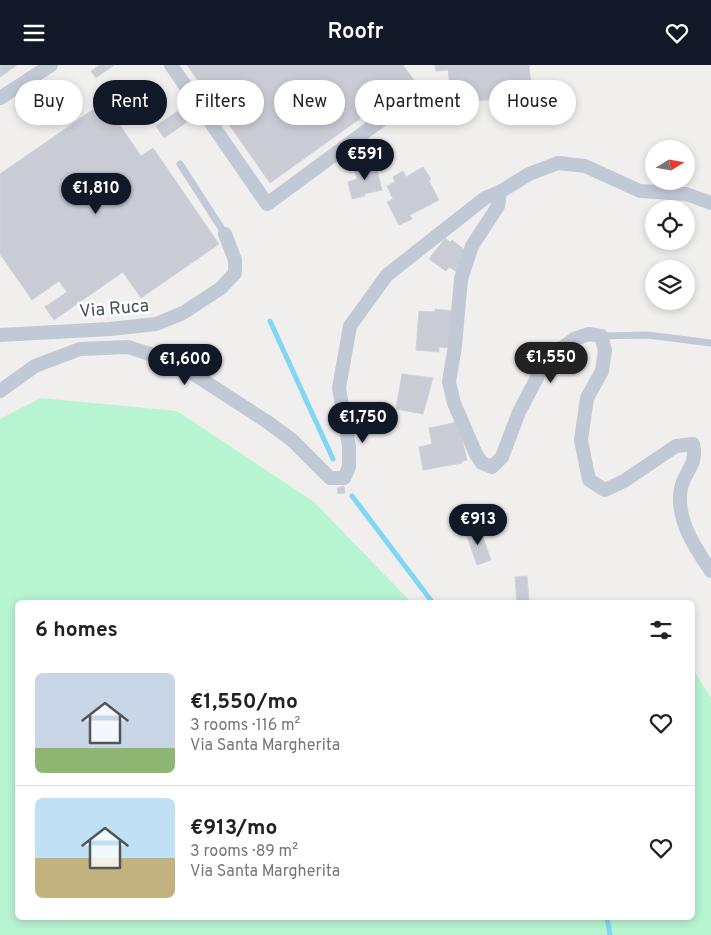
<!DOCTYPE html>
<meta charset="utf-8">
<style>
body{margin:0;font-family:Overpass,sans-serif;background:#f6f6f6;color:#222;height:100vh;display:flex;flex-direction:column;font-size:19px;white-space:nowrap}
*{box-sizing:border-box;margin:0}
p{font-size:16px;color:#767676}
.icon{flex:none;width:28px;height:28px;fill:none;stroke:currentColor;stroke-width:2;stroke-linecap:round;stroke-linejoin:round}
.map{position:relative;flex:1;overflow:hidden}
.panel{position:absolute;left:15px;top:535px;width:680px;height:320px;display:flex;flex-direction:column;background:#fff;border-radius:8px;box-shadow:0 2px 8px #0003}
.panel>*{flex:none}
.hud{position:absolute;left:15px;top:15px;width:681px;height:45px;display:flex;gap:10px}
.needle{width:32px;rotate:79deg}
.buttons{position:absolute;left:645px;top:75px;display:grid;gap:10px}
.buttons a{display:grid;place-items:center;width:50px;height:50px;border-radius:50%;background:#fff;box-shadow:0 2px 8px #0003;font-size:25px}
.price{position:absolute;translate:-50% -42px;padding:0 11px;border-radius:18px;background:#111827;color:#fff;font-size:16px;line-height:32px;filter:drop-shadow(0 1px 2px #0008)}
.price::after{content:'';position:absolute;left:50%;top:30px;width:15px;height:11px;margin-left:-8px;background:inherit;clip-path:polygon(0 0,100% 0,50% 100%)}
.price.selected{background:#222;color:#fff}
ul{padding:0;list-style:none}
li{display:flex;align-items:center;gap:15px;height:125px;padding:0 20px}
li+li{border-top:1px solid #e0e0e0}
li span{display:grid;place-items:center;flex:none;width:140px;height:100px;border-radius:8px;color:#555}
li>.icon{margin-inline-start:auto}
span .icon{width:60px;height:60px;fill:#fffc;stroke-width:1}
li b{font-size:21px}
h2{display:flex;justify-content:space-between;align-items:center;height:60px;padding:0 20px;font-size:21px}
.tag{padding:0 18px;border-radius:22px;background:#fff;box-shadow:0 2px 8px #0003;font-size:18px;line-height:45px}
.tag.selected{background:#111827;color:#fff}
header{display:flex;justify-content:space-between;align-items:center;height:65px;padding:0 20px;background:#111827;color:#fff;font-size:22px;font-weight:600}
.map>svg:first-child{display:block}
.green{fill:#b7f4d2}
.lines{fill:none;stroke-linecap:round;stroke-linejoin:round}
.stream{stroke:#7fd6f5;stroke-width:5}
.building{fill:#c9ccd4;stroke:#d1d3da}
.lane{stroke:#c0c9d5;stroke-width:7}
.street{stroke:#c0c9d5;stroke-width:14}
.labels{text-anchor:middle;stroke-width:5;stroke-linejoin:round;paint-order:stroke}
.street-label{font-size:18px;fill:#44505d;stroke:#fff}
</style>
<header><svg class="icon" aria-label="menu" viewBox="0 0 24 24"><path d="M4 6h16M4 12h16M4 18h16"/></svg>Roofr<svg class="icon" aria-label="heart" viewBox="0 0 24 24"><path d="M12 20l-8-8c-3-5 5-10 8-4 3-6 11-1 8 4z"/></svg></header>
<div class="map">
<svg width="711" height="870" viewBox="0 0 711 870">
<rect width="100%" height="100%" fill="#f1eeee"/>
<path class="green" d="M 41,333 L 177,346 L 314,437 L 411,537 L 18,538 L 18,852 L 692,852 L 693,604 L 711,633 L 711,870 L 0,870 L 0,354 Z"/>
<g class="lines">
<path class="stream" d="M 270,256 L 333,394
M 352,431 L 433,538
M 607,852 L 610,870"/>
</g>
<path class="building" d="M 0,0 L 17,0 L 0,12 Z
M 100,0 L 114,0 L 96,13 L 91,6 Z
M 187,0 L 403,0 L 414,15 L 270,118 Z
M 435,0 L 529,0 L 532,31 L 466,37 L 465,18 L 450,20 L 448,5 L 436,6 Z
M 104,37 L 141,91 L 153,83 L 219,179 L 141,233 L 123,207 L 54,255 L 45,242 L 67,227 L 59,216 L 32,235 L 0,189 L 0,109 Z
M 188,39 L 196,51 L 164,73 L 156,61 Z
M 375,97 L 382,125 L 364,129 L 365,131 L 352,134 L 348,117 L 357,114 L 354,105 Z
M 423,102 L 431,114 L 429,116 L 439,135 L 410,150 L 412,154 L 399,160 L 387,137 L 393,134 L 387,121 L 395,117 L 393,112 L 403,106 L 406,112 Z
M 445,173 L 450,177 L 452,175 L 466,186 L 457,207 L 449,202 L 446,206 L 429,194 Z
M 435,244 L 453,246 L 449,283 L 439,282 L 439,287 L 416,285 L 419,246 L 435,247 Z
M 188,287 L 195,293 L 189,299 L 183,292 Z
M 402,309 L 433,313 L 423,349 L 396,344 Z
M 458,357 L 467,395 L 462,396 L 462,398 L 423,405 L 419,382 L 432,379 L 429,363 Z
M 344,421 L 345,428 L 338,429 L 337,423 Z
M 479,461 L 491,495 L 477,500 L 465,466 Z
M 527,511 L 529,536 L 517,538 L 515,512 Z"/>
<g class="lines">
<path class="lane" d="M 180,99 L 225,169
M 601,271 L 648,270 L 711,278"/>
<path class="street" d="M 171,0 L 267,139 L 399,42
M 0,33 L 51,0
M 500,127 L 498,141 L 472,181 L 461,214 L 455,281 L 449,317 L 454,338 L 476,389 L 482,398 L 492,402 L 502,392 L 519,347 L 547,294 L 574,274 L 589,269 L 601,271 L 605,285 L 602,306 L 587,333 L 581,375 L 589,415 L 605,425 L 624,416 L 676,381 L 693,379 C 698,399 685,406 681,423 C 675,453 695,483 711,506
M 0,270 L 110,264 L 156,259 L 183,248 L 221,223 L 235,208 L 235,195 L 225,169
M 0,326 L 35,301 L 80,284 L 128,282 L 175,297 L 266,356 L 292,375 L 330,413 L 344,413 L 349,402 L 349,381 L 339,323 L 350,261 L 387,210 L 485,133 L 500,127 L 529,109 L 558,98 L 585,101 L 640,126 L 686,129 L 711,138"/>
</g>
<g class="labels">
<g class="street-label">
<text transform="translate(114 243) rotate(-5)" y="6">Via Ruca</text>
</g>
</g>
</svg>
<div class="buttons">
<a><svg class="needle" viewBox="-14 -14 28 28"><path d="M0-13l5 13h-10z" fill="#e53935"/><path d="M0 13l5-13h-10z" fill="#767676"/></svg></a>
<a><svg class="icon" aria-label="locate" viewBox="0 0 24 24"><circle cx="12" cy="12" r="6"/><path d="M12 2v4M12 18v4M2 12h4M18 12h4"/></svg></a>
<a><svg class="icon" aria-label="layers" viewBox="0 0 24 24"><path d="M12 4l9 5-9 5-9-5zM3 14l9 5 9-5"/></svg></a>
</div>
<b class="price" style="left:365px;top:116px">€591</b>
<b class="price" style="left:96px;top:150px">€1,810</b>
<b class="price selected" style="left:551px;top:319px">€1,550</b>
<b class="price" style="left:185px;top:321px">€1,600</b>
<b class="price" style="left:363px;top:379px">€1,750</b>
<b class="price" style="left:478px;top:481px">€913</b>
<div class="hud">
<a class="tag">Buy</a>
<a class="tag selected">Rent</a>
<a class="tag">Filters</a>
<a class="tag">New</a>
<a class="tag">Apartment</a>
<a class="tag">House</a>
</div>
<section class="panel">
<h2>6 homes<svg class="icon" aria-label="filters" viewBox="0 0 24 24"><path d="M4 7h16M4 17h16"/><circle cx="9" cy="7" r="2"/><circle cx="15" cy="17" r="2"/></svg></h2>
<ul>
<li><span style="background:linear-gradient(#c9d6e8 75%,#8fb573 0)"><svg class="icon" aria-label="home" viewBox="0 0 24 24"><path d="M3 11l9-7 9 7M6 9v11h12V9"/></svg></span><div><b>€1,550/mo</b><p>3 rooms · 116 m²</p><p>Via Santa Margherita</p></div><svg class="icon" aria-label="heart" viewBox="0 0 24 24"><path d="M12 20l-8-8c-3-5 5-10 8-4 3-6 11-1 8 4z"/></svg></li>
<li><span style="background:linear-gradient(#bfe0f5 60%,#c2b280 0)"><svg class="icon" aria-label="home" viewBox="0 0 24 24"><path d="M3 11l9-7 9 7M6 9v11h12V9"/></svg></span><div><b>€913/mo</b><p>3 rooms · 89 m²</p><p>Via Santa Margherita</p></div><svg class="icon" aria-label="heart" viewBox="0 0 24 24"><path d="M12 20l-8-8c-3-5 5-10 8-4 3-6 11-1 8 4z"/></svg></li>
</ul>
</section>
</div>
